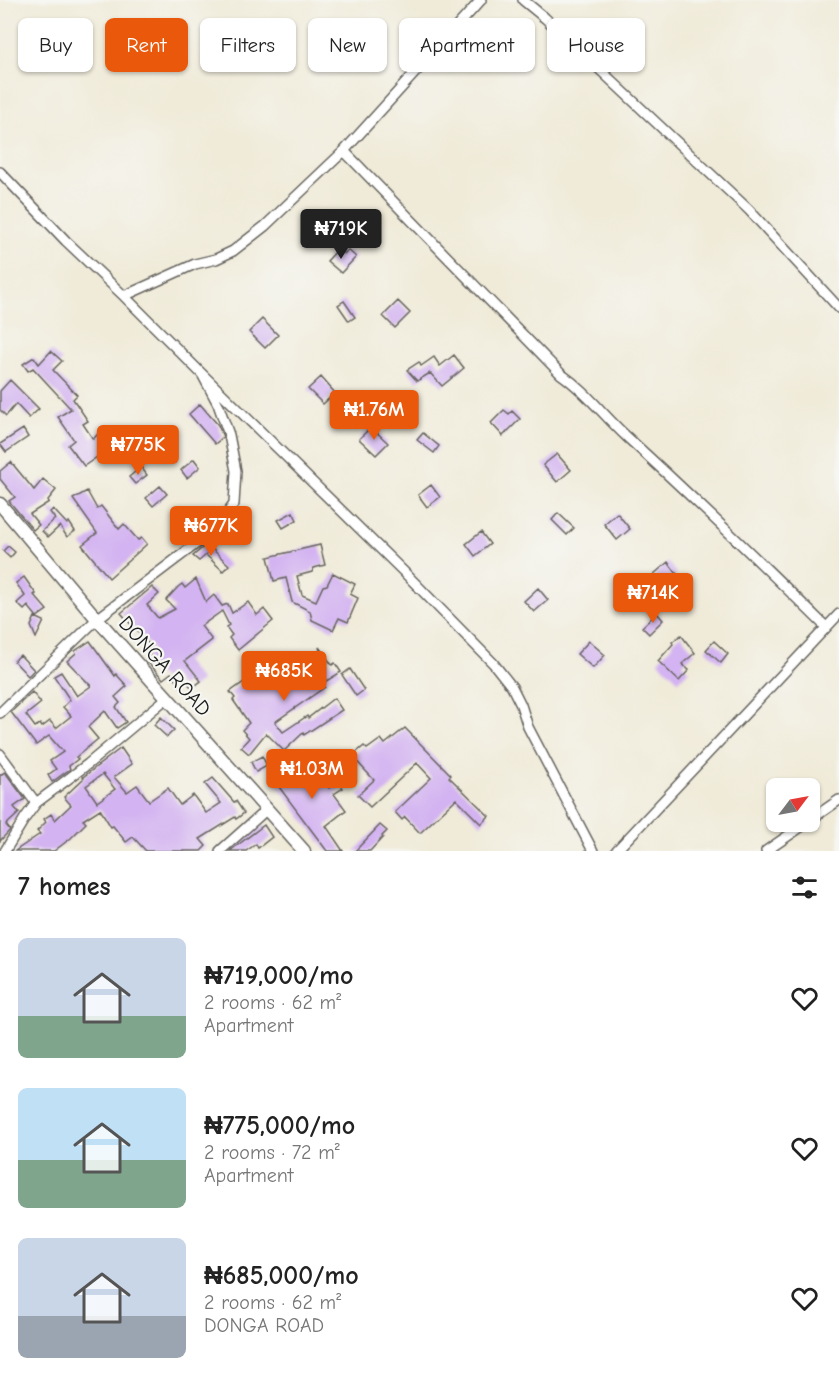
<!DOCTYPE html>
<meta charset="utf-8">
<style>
body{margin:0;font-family:"Comic Neue",sans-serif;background:#f6f6f6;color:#222;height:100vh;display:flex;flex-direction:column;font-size:22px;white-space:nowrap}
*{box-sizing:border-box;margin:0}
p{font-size:20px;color:#767676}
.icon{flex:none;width:33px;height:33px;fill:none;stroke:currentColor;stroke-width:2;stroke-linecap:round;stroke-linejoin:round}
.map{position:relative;height:851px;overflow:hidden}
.drawer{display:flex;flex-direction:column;background:#fff;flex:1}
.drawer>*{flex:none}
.top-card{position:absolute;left:18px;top:18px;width:804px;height:54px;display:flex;gap:12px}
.needle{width:39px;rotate:58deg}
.buttons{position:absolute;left:766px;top:778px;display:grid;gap:12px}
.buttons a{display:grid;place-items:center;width:54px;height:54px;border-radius:9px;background:#fff;box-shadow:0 2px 4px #0004;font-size:30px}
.price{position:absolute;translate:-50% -51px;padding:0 14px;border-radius:6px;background:#ea580c;color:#fff;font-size:20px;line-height:39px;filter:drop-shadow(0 2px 3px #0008)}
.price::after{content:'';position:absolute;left:50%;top:36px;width:18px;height:14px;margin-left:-9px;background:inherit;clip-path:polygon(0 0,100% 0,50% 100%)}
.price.current{background:#222;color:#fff}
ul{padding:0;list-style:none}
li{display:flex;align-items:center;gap:18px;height:150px;padding:0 18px}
li span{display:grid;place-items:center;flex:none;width:168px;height:120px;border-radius:9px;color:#555}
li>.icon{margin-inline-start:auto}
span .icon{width:72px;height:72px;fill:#fffc;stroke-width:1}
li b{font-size:26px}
h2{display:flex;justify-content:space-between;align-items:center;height:72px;padding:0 18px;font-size:26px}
.tag{padding:0 21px;border-radius:9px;background:#fff;box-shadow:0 2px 4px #0004;font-size:21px;line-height:54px}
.tag.current{background:#ea580c;color:#fff}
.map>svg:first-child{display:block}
.building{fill:#d3b3f1;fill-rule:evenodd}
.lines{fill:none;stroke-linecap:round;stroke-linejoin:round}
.street-casing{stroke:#66645e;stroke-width:12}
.secondary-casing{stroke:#66645e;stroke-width:15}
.street{stroke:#fff;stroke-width:9}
.secondary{stroke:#fff;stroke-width:12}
.labels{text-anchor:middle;stroke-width:4.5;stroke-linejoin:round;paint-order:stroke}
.street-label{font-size:21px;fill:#1c1c1c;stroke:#f6f6f2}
</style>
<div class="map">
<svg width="839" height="851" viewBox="0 0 839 851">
<rect width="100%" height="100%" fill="#f6f6f2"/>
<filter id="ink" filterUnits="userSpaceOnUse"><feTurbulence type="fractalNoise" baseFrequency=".0167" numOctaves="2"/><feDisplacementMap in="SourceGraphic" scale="12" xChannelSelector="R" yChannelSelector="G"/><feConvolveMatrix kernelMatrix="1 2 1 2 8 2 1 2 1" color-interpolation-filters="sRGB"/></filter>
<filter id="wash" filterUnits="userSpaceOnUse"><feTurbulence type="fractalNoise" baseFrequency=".008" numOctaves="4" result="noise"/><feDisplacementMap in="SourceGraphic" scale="24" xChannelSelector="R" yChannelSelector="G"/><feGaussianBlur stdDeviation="1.35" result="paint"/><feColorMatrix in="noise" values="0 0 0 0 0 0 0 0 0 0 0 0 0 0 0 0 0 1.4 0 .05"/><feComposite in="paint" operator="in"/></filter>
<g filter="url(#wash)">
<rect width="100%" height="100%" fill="#f0ebd9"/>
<g id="blocks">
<path class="building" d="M 339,248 L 344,254 L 348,250 L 356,257 L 341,273 L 327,261 Z
M 344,301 L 355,317 L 349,321 L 338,305 Z
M 398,301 L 410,313 L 395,328 L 383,316 Z
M 262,319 L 278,335 L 265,348 L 249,332 Z
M 51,351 L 62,361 L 53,370 L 77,395 L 73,399 L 88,421 L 83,424 L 93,439 L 105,427 L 115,436 L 112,438 L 119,449 L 103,459 L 100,455 L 84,466 L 68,445 L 74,440 L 58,417 L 71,409 L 33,368 L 28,371 L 23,364 L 34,357 L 39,364 Z
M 454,355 L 464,368 L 442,386 L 430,373 L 417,381 L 407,370 L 419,362 L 421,366 L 434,357 L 440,366 Z
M 321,377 L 335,393 L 323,404 L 308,389 Z
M 10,380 L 39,409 L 29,418 L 16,404 L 6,416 L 0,410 L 0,391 Z
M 200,404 L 218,425 L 223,437 L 215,444 L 189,414 Z
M 504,410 L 509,414 L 512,411 L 520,419 L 503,436 L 491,423 Z
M 371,427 L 388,443 L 376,455 L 359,439 Z
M 23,429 L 28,437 L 6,452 L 0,444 Z
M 423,433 L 439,446 L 434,453 L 417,440 Z
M 557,454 L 571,470 L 557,482 L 543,465 Z
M 194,459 L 200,467 L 187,478 L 181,470 Z
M 11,462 L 34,490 L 43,479 L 56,490 L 48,500 L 49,502 L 30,514 L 39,525 L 33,530 L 9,501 L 15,497 L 0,479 L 0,471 Z
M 141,467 L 147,475 L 135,484 L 129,477 Z
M 431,485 L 440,497 L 427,507 L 418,495 Z
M 160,486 L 167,494 L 153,506 L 146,498 Z
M 87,491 L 97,509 L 101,506 L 119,529 L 124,524 L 138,540 L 142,538 L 147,544 L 109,578 L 82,545 L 97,533 L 73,499 Z
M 53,509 L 67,524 L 69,522 L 75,531 L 67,537 L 60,526 L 48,537 L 42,531 L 55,519 L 50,512 Z
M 293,512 L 297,520 L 283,528 L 278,520 Z
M 558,513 L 574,528 L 567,535 L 552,520 Z
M 617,513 L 630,529 L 617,540 L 604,524 Z
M 481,532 L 490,544 L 475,556 L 466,544 Z
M 207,544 L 229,565 L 223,571 L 206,555 L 199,561 L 193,556 Z
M 320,545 L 325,565 L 314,568 L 312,572 L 297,576 L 302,595 L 316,601 L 323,586 L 327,585 L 333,573 L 355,584 L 350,594 L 358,598 L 348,622 L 339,618 L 333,630 L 312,620 L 310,611 L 292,602 L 286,578 L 274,581 L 268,557 Z
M 8,546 L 15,552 L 10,558 L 3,551 Z
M 668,562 L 677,574 L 663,585 L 654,574 Z
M 24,577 L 36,594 L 34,595 L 47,610 L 37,617 L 28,606 L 24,610 L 17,603 L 25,596 L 16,583 Z
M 196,579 L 206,602 L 214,595 L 222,606 L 228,604 L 232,613 L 248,602 L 257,615 L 264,609 L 273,621 L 238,650 L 229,638 L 232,635 L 226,627 L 229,625 L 222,611 L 201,626 L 212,640 L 185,661 L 201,681 L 192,688 L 187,682 L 181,687 L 171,673 L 163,679 L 146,660 L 153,649 L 121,613 L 152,587 L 159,594 L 147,605 L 158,618 L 175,609 L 166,600 L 178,587 L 182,584 L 185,588 Z
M 538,588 L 548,600 L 534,612 L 524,601 Z
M 657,613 L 663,620 L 649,634 L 642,627 Z
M 35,617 L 44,621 L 36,638 L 31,626 Z
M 681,635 L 695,653 L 682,664 L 689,670 L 679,681 L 658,661 L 673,644 L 672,642 Z
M 90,641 L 115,676 L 116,674 L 127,686 L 115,697 L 120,703 L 116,707 L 126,722 L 117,728 L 105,711 L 88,727 L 98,739 L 76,757 L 78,759 L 69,766 L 70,769 L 52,782 L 48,775 L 56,769 L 50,761 L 63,752 L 49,736 L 36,745 L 11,712 L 32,692 L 41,703 L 26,715 L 35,727 L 40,724 L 42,727 L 50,721 L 56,728 L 71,716 L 63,707 L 70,700 L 54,676 L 61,672 L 77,696 L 91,686 L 67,661 L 76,653 L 75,651 Z
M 589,641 L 605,655 L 593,668 L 577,654 Z
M 714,641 L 728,654 L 721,663 L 706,650 Z
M 319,647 L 332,665 L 335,663 L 341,672 L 323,683 L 325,687 L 275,722 L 283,732 L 307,716 L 308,718 L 334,698 L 342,710 L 304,735 L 303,733 L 284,751 L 266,733 L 249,754 L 241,747 L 249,738 L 242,730 L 249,723 L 233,700 L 235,698 L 230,692 L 255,674 L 252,671 L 262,664 L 277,685 L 319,655 L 322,659 Z
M 20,655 L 34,670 L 28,676 L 14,661 Z
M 350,669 L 364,690 L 356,696 L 342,675 Z
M 161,717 L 174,730 L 167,737 L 154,725 Z
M 405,728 L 451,775 L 449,777 L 489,816 L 481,824 L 456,799 L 420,833 L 405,817 L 402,820 L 395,812 L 431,778 L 417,763 L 370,807 L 358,795 L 374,780 L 352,756 L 364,746 L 367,749 L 381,739 L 385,744 Z
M 121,748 L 132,764 L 114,777 L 127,792 L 137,785 L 149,801 L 168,788 L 180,805 L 193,795 L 206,813 L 221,803 L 205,784 L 213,778 L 234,802 L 236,801 L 244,813 L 236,819 L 235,817 L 200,839 L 206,846 L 201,851 L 146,851 L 133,837 L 126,842 L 113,826 L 111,827 L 100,809 L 83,820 L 86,823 L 71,838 L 54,851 L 15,851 L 40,834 L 37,831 L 46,822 L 44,819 L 51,814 L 55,820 L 71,805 L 64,797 L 84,778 L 83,777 ZM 103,774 L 115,789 L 97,802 L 86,786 Z
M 304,755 L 329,788 L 338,781 L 343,788 L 334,794 L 346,810 L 326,826 L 343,851 L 327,851 L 273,779 Z
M 262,756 L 267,766 L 256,772 L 251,762 Z
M 5,772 L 25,799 L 14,807 L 19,813 L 6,825 L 10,830 L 0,841 L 0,775 Z
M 264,825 L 272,837 L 258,848 L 256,844 L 246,851 L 230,851 Z
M 380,825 L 387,831 L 382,836 L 383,837 L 370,851 L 355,851 Z"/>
</g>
</g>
<g filter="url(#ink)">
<use href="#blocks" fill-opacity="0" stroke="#66645e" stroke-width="1.5"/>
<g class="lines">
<g class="street-casing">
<path id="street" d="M 523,0 L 545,18 L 749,210 L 839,308
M 344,151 L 561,374 C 587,392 604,416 627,437 C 695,499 761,563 826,627
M 0,172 L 66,241 L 124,296 L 195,264 L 216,259 L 233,251 L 265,226 L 344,151 L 481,0
M 202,374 L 403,571 L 493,663 L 512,687 L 521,705 L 528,727 L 593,851
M 0,713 L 97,619 L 217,528 L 234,504 L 236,471 L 229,435 L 218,404 L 202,374 L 124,296
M 0,754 L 36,803
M 810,820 L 839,800
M 5,851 L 25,818 L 36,803 L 88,764 L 168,697
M 220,851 L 266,810
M 616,851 L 839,614
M 766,851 L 808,822"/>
</g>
<g class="secondary-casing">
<path id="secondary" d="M 0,504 L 97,619 L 304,851"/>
</g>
<use href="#street" class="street"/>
<use href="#secondary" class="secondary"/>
</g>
</g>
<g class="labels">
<g class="street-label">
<text transform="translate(165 666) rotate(48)" y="7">DONGA ROAD</text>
</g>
</g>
</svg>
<div class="buttons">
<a><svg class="needle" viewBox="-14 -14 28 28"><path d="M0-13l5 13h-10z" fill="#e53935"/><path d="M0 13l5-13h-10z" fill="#767676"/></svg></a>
</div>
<b class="price current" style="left:341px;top:260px">₦719K</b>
<b class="price" style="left:374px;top:441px">₦1.76M</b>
<b class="price" style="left:138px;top:476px">₦775K</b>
<b class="price" style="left:211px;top:557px">₦677K</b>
<b class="price" style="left:653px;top:624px">₦714K</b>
<b class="price" style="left:284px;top:702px">₦685K</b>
<b class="price" style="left:312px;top:800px">₦1.03M</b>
<div class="top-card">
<a class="tag">Buy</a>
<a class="tag current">Rent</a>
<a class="tag">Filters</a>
<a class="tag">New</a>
<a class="tag">Apartment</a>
<a class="tag">House</a>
</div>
</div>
<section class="drawer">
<h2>7 homes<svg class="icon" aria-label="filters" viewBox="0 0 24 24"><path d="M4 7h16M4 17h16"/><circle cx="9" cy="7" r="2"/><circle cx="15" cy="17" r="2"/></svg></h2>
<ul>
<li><span style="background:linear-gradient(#c9d6e8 65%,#7fa58c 0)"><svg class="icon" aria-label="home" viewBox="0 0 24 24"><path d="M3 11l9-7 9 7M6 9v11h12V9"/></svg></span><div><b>₦719,000/mo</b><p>2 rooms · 62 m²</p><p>Apartment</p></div><svg class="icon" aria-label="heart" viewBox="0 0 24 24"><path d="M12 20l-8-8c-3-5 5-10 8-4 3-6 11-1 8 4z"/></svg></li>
<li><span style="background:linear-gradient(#bfe0f5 60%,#7fa58c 0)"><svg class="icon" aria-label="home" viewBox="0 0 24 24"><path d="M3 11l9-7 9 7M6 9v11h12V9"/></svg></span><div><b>₦775,000/mo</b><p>2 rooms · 72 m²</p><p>Apartment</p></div><svg class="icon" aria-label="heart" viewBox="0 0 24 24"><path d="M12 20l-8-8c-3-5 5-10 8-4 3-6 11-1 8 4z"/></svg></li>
<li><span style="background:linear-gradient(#c9d6e8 65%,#9aa5b1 0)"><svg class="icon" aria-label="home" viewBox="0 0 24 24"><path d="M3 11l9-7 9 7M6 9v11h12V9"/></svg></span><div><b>₦685,000/mo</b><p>2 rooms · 62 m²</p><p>DONGA ROAD</p></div><svg class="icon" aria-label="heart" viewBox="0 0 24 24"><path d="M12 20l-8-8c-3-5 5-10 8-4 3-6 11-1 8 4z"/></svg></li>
</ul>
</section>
